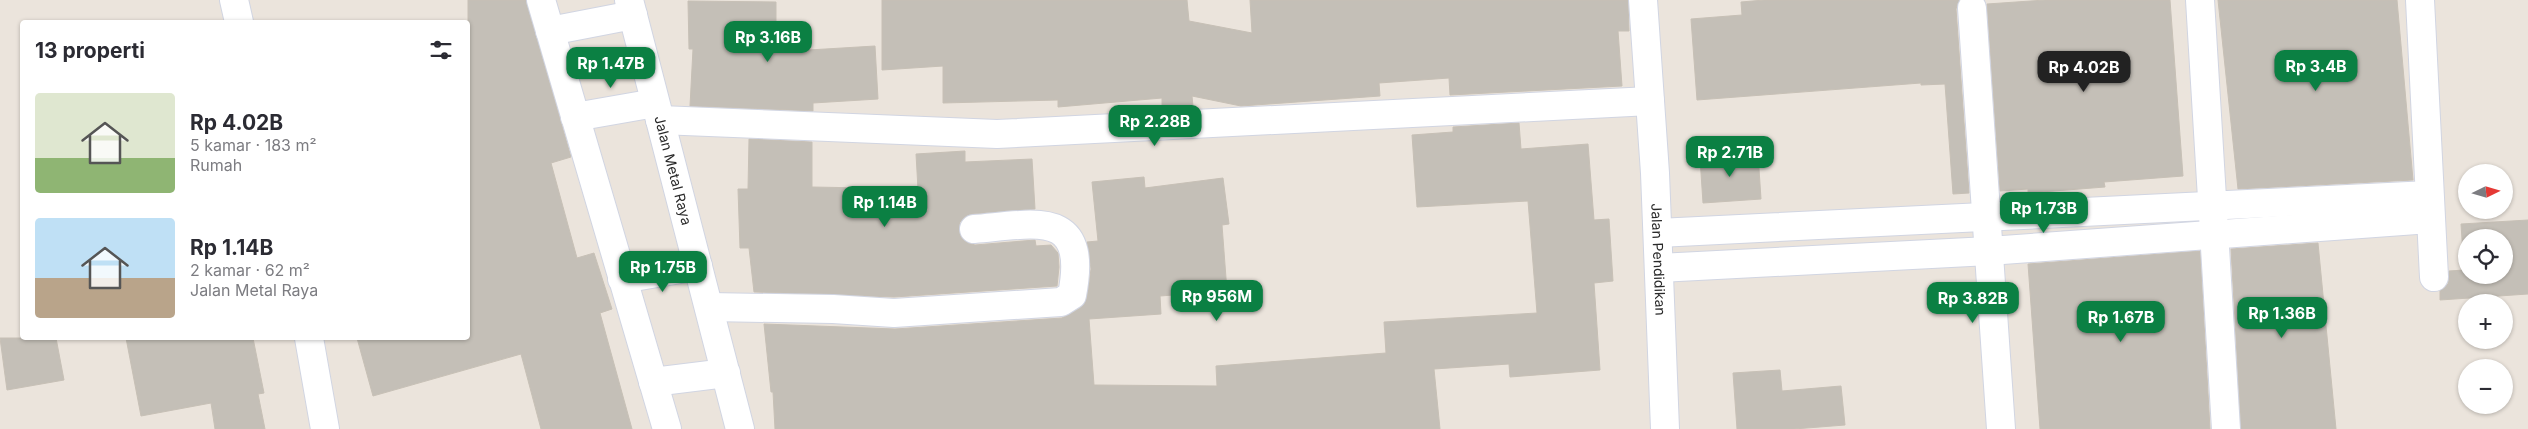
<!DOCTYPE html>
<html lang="id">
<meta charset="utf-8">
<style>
body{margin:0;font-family:Inter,sans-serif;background:#f7f7f7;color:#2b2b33;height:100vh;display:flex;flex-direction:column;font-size:19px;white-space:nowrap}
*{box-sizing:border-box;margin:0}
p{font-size:16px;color:#7c7c81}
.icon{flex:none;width:28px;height:28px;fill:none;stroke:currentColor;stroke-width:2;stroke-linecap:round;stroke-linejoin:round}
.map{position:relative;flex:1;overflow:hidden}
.panel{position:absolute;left:20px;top:20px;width:450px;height:320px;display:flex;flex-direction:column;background:#fff;border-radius:5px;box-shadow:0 1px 4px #0004}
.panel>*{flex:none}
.needle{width:32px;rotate:85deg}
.buttons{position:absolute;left:2458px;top:164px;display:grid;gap:10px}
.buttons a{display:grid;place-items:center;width:55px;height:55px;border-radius:50%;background:#fff;box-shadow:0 1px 4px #0004;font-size:25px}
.price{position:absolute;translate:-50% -42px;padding:0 11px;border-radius:10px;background:#0b8043;color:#fff;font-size:16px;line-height:32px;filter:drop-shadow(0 1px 2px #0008)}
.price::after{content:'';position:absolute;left:50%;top:30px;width:15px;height:11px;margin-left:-8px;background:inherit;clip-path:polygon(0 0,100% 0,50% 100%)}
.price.selected{background:#222;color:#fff}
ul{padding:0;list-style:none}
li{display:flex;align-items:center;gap:15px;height:125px;padding:0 15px}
li span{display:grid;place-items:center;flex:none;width:140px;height:100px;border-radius:5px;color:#555}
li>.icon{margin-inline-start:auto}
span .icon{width:60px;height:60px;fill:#fffc;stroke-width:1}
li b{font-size:21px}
h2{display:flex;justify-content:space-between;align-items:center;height:60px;padding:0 15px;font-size:21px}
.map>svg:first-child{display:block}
.building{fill:#c4bfb7;stroke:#c7c0b6;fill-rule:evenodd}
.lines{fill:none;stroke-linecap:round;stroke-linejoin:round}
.minor-casing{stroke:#d1d5e2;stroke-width:30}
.minor{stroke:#fff;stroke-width:28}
.labels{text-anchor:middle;stroke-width:5;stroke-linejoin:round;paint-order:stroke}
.street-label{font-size:14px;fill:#2a2a2a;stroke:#fff}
</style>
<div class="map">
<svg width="2528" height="429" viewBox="0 0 2528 429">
<rect width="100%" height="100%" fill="#ebe4dc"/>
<path class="building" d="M 468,0 L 526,0 L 571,157 L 551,163 L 577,258 L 594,253 L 612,309 L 600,313 L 632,429 L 541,429 L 521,354 L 373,396 L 357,338 L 468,338 Z
M 882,0 L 1187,0 L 1189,21 L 1252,33 L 1250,0 L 1628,0 L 1629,31 L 1618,31 L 1622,86 L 1450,95 L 1449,78 L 1379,83 L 1380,96 L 1241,106 L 1192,96 L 1193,106 L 1162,108 L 1162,98 L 1058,107 L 1058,100 L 943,103 L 943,66 L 882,70 Z
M 1764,0 L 1959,0 L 1956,9 L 1969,193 L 1953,194 L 1945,84 L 1921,85 L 1921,83 L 1697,100 L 1691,19 L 1742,15 L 1741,2 Z
M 2045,0 L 2170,0 L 2183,176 L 2104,182 L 2105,187 L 2028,193 L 2028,189 L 2000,191 L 1987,4 Z
M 2218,0 L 2397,0 L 2413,180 L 2238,189 Z
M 688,1 L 776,2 L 776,52 L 875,46 L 878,99 L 813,103 L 813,111 L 690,106 L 693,49 L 689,49 Z
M 1519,123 L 1521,149 L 1588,144 L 1594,220 L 1609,219 L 1613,281 L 1594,283 L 1600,370 L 1510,377 L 1509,364 L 1434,369 L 1440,429 L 775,429 L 773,392 L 771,392 L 764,324 L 895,329 L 1062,318 L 1080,308 L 1087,297 L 1091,269 L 1087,242 L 1098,241 L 1092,182 L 1144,177 L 1145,188 L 1223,178 L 1229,224 L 1222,225 L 1227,291 L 1160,296 L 1161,314 L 1089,319 L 1094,385 L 1217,386 L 1216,366 L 1386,353 L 1384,322 L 1537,313 L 1528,201 L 1417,207 L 1412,135 L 1453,132 L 1453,127 Z
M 749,139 L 812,142 L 812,187 L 918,189 L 916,154 L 965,151 L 965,162 L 1032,159 L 1035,209 L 972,214 L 965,217 L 960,222 L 959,231 L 962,238 L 968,243 L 975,245 L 1035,240 L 1036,246 L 1051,245 L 1058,253 L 1059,267 L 1057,286 L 894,297 L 754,292 L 749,248 L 740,248 L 738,189 L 748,189 Z
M 1758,154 L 1761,199 L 1703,203 L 1700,158 Z
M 2528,220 L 2528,294 L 2440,300 L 2440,291 L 2448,284 L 2449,271 L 2464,270 L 2461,224 ZM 2466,238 L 2504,238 L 2504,275 L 2466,275 Z
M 2318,243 L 2336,429 L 2241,429 L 2231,249 Z
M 2200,251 L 2210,429 L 2040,429 L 2028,264 Z
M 0,338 L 56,338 L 64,380 L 7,390 Z
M 126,338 L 253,338 L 264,393 L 258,394 L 265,429 L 215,429 L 211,403 L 141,416 Z
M 1780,370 L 1782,391 L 1841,386 L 1845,425 L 1794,429 L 1737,429 L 1733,373 Z"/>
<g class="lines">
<g class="minor-casing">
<g id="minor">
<path d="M 234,0 L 239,22"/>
<path d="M 541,0 L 667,429"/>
<path id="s1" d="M 629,0 L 740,429"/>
<path id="s2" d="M 1643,0 L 1655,173 L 1665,429"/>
<path d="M 2200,0 L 2226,429"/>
<path d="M 2420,0 L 2434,277"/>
<path d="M 1972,8 L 2001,429"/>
<path d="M 550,31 L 633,15"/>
<path d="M 575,117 L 655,103"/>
<path d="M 660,120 L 997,134 L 1650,101"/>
<path d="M 1658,233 L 2429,195"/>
<path d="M 1659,268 L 1989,251 L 2430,219"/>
<path d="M 622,279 L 698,266"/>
<path d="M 709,307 L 833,309 L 894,313 L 1061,302 L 1072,295 C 1089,208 1036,224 974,229"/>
<path d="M 309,338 L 325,429"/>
<path d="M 653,382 L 726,373"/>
</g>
</g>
<use href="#minor" class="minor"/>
</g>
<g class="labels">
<g class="street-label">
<text dy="5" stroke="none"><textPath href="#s1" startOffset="176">Jalan Metal Raya</textPath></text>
<text dy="5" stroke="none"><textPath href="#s2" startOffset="260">Jalan Pendidikan</textPath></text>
</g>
</g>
</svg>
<div class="buttons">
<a><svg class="needle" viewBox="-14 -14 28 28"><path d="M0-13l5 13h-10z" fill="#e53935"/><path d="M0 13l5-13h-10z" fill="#7c7c81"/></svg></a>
<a><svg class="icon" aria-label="locate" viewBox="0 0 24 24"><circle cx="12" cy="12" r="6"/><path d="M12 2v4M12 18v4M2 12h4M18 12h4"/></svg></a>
<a>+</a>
<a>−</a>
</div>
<b class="price" style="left:768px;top:63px">Rp 3.16B</b>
<b class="price" style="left:611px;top:89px">Rp 1.47B</b>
<b class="price" style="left:2316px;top:92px">Rp 3.4B</b>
<b class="price selected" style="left:2084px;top:93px">Rp 4.02B</b>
<b class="price" style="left:1155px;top:147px">Rp 2.28B</b>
<b class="price" style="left:1730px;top:178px">Rp 2.71B</b>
<b class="price" style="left:885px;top:228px">Rp 1.14B</b>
<b class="price" style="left:2044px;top:234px">Rp 1.73B</b>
<b class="price" style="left:663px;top:293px">Rp 1.75B</b>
<b class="price" style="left:1217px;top:322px">Rp 956M</b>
<b class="price" style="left:1973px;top:324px">Rp 3.82B</b>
<b class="price" style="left:2282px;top:339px">Rp 1.36B</b>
<b class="price" style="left:2121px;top:343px">Rp 1.67B</b>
<section class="panel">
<h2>13 properti<svg class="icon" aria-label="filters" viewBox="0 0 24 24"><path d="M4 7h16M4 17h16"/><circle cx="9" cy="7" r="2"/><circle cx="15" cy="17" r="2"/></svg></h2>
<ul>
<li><span style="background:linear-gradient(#dfe7d0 65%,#8fb573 0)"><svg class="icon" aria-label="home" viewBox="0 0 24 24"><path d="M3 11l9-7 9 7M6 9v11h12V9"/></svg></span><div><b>Rp 4.02B</b><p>5 kamar · 183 m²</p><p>Rumah</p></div></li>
<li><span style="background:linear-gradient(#bfe0f5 60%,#b9a48a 0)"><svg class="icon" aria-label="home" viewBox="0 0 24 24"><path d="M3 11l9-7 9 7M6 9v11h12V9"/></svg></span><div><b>Rp 1.14B</b><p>2 kamar · 62 m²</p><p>Jalan Metal Raya</p></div></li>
</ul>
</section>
</div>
